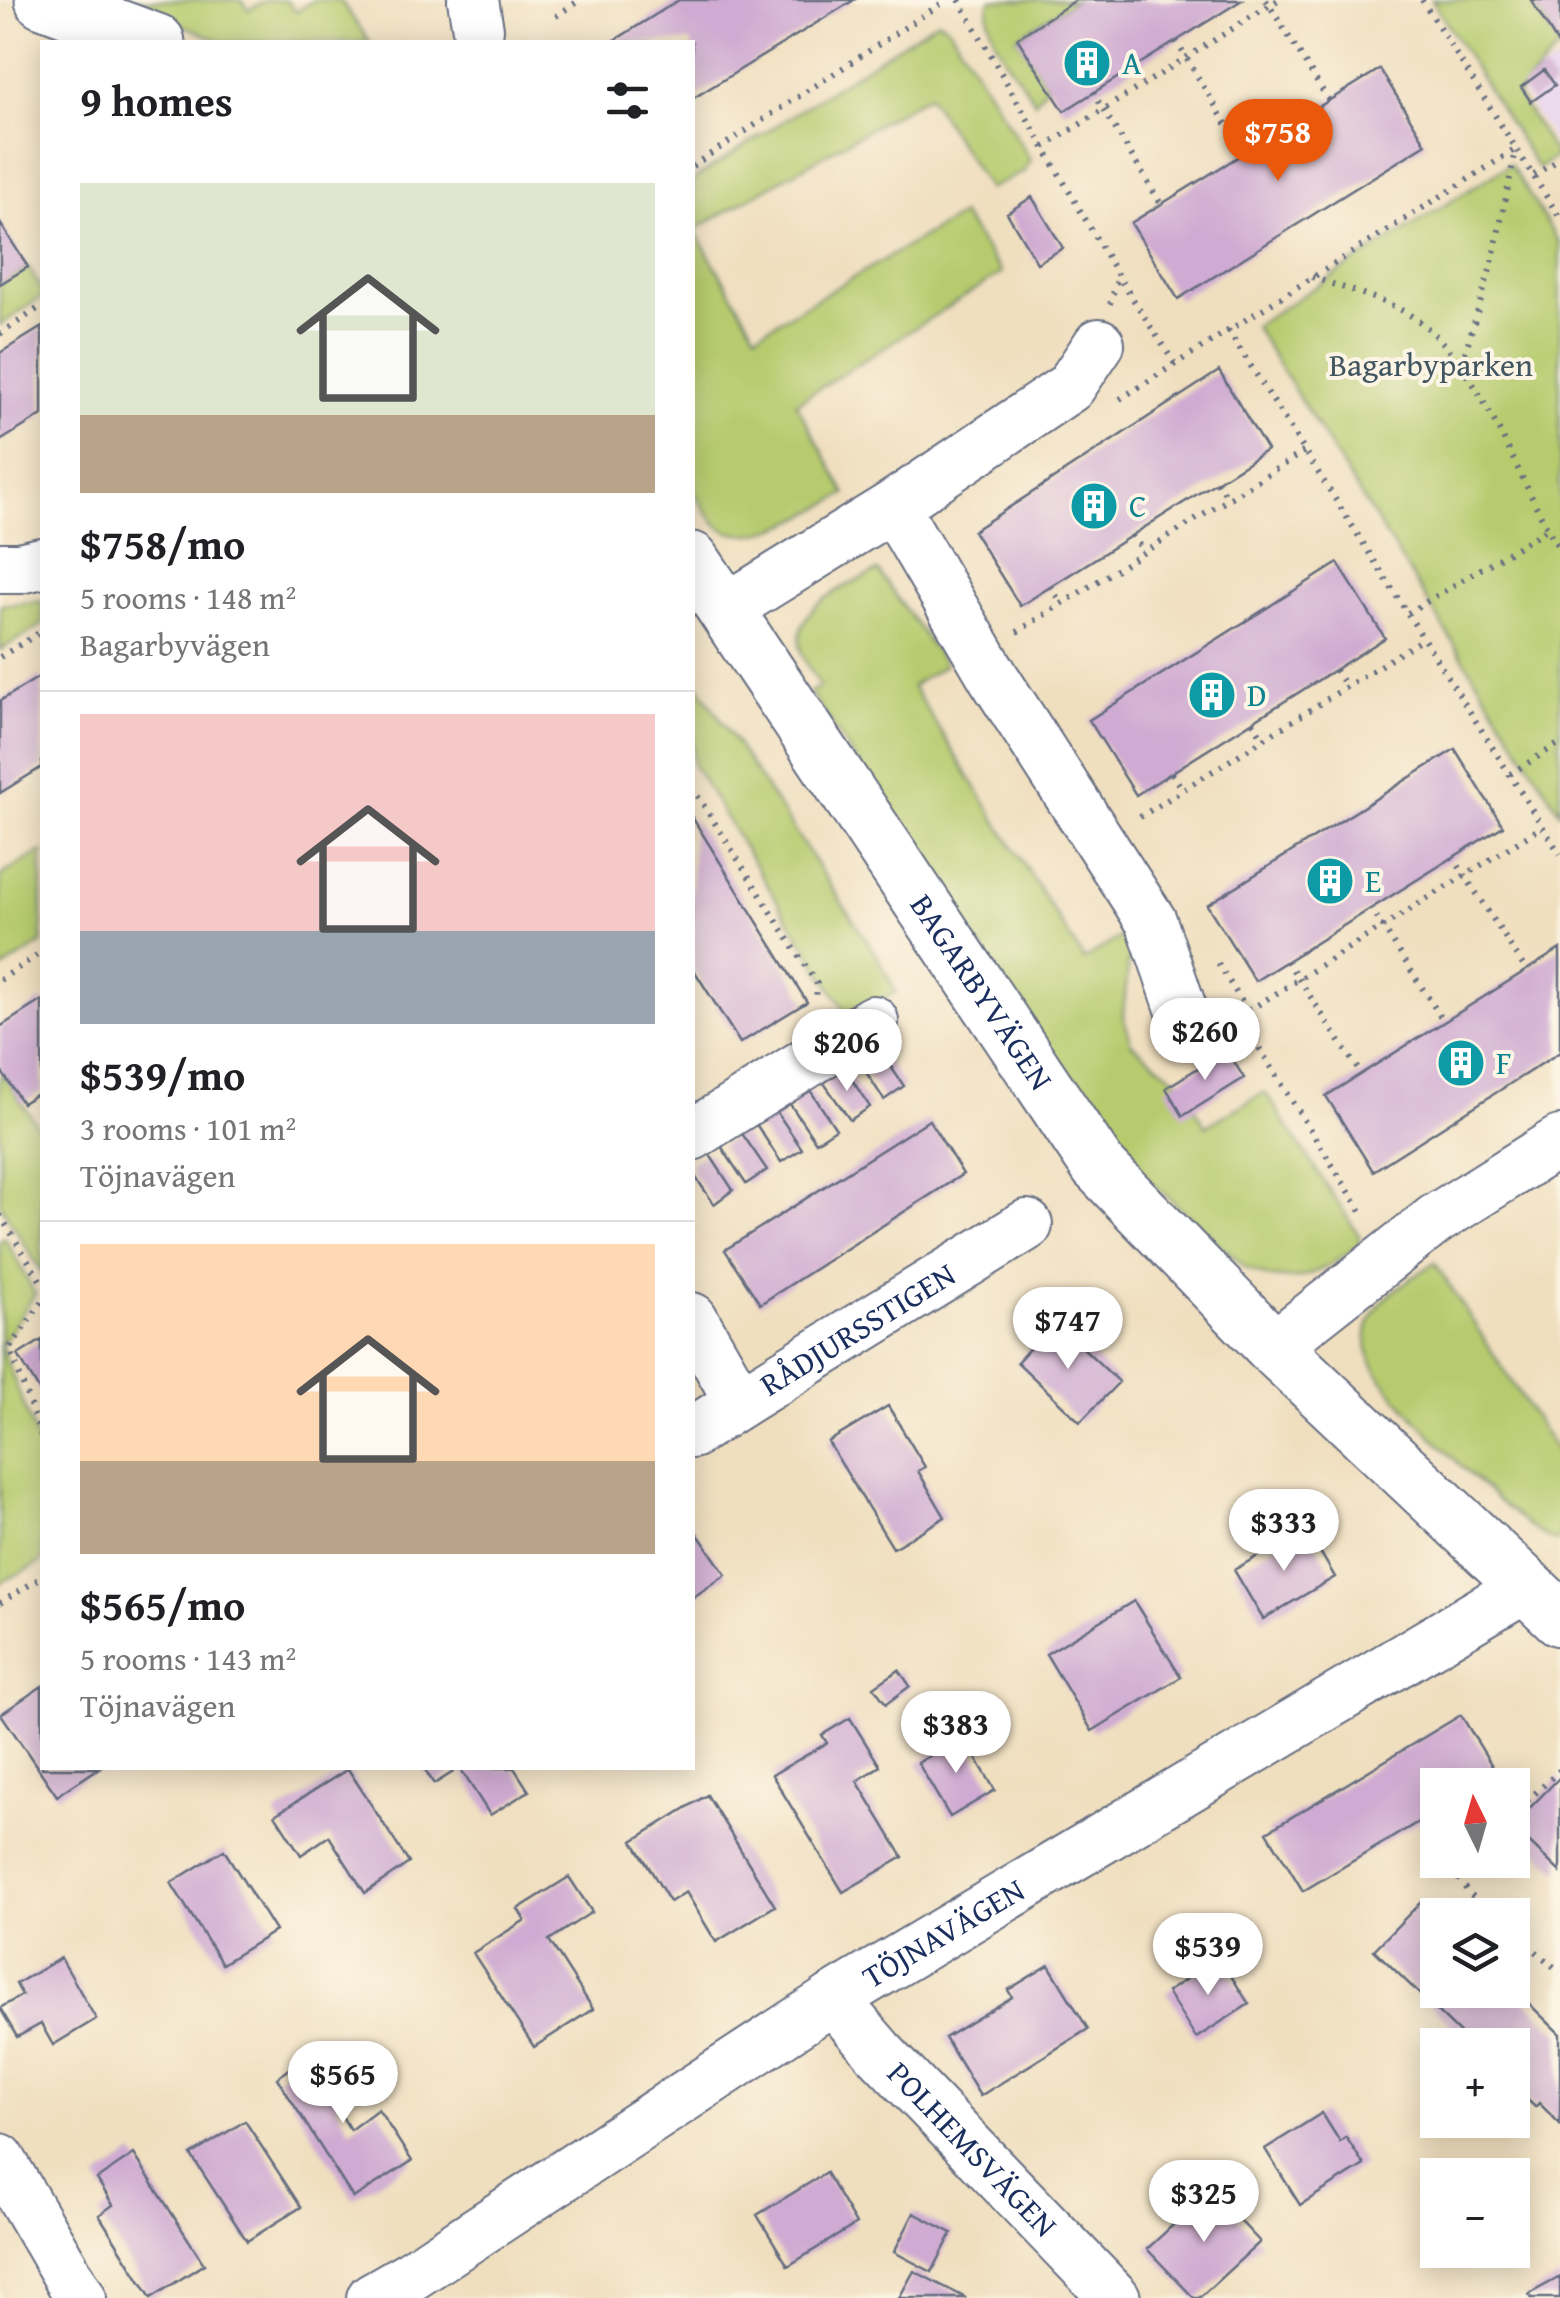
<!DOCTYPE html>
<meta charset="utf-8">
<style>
body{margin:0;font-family:"Gentium Book Plus",serif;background:#f6f6f6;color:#202124;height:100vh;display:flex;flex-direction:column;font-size:38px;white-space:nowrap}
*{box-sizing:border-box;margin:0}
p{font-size:32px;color:#757577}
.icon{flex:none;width:55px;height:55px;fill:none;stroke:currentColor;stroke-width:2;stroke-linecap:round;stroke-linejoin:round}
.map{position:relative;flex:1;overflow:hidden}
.sheet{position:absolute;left:40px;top:40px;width:655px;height:1730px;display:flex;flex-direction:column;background:#fff;border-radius:0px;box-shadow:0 5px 25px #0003}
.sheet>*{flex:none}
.needle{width:65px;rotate:355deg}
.controls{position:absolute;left:1420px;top:1768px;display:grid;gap:20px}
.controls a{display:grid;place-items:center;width:110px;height:110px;border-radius:0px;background:#fff;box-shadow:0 5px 25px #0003;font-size:50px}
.price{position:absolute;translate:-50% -85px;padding:0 22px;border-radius:35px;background:#fff;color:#222;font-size:32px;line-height:65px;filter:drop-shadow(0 2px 5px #0008)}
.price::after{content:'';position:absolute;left:50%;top:60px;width:30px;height:22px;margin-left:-15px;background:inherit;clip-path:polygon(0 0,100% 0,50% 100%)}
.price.current{background:#ea580c;color:#fff}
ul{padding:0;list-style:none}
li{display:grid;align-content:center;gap:20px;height:530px;padding:0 40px}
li+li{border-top:2px solid #e0e0e0}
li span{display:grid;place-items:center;height:310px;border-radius:0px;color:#555}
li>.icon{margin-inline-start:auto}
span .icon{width:180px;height:180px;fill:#fffc;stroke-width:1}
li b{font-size:42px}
h2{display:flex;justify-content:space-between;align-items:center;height:120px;padding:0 40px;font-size:42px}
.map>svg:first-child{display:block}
.built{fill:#e6d2f0}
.green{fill:#b7cb6e;stroke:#697d66;stroke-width:2.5}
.building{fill:#cfaad2}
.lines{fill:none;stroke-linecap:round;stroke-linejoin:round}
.street-casing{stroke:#666d80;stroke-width:54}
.secondary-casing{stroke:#666d80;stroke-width:59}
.path{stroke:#666d80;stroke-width:6;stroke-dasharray:2.5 8;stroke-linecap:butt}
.street{stroke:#fff;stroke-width:50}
.secondary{stroke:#fff;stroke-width:55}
.labels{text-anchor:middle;stroke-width:8;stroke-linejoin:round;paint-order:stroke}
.culture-label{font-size:32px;fill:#0d838f;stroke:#fcf5e5;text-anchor:start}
.park-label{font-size:32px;fill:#425662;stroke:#fcf5e5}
.street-label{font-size:32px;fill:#1b2f5e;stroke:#fcf5e5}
</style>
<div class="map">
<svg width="1560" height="2298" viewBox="0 0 1560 2298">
<rect width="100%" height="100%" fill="#fcf5e5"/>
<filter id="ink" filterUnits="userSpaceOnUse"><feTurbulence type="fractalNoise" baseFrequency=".01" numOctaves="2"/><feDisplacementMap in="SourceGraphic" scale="20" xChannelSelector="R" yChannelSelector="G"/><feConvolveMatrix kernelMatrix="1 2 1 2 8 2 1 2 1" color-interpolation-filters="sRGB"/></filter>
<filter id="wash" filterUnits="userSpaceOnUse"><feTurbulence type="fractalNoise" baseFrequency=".0048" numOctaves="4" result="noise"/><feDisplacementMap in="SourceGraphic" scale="40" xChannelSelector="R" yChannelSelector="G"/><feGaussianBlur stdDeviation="2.25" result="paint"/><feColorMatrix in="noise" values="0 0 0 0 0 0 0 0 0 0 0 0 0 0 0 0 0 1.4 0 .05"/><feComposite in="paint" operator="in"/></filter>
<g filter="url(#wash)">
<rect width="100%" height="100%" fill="#f0dfbf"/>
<path class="built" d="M 1560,59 L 1560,146 L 1557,148 L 1517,86 Z"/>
<path class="green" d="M 123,0 L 242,0 L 249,10 L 266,0 L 286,0 L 296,12 L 313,0 L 340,0 L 370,42 L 223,42 Z
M 990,0 L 1076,0 L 1017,37 L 1047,84 L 1035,102 C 1018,74 979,34 990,0 Z
M 1432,0 L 1531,0 L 1560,47 L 1517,94 L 1556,156 L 1538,169 Z
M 938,20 L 949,27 L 1030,159 L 1025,171 L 988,189 L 928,95 L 694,230 L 756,334 L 961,215 L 1002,273 L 796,403 L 846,494 C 817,509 754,550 721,528 C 710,520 701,503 693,491 L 693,180 Z
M 1510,164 L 1560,244 L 1560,812 L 1254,326 Z
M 28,267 L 42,290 L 42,297 L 0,325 L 0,284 Z
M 878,571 L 945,665 L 912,686 L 1084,960 L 1118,938 L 1131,941 L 1123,1015 L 1131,1043 L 1178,1080 L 1206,1126 L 1265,1092 L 1359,1235 L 1359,1245 L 1329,1266 L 1308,1275 L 1295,1279 L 1268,1277 L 1246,1268 L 1141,1173 L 1065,1075 L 810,692 L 820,686 C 814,675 804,662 801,650 C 791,605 847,586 878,571 Z
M 42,601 L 42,625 L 0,650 L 0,605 Z
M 692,676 L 879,959 L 896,992 L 849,1017 L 693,765 Z
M 42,851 L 42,943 L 0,971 L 0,876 Z
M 3,1074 L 42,1133 L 42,1273 L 0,1204 L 0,1076 Z
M 5,1238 L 35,1294 L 1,1346 L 42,1453 L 42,1562 L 0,1583 L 0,1241 Z
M 1435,1263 L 1560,1457 L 1560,1468 L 1553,1474 L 1560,1484 L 1560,1541 C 1531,1544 1393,1401 1376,1370 C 1369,1359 1366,1347 1367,1333 C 1372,1299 1409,1280 1435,1263 Z"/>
<g id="blocks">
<path class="building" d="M 679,0 L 854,0 L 692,99 L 692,42 L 612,42 Z
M 1076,0 L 1242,0 L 1064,111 L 1017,38 Z
M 1531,0 L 1560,0 L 1560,47 Z
M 1380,69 L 1426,144 L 1178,299 L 1131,223 Z
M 1544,70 L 1555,85 L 1531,102 L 1521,87 Z
M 1032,197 L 1063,248 L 1037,263 L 1007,213 Z
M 0,223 L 28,267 L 0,284 Z
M 42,327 L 42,415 L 0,441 L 0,353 Z
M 1219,371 L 1267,450 L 1020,606 L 973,531 Z
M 1338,563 L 1385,638 L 1136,795 L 1089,720 Z
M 42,675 L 42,767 L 0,793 L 0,701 Z
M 1455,749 L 1503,826 L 1255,981 L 1207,905 Z
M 692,817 L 807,1002 L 740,1043 L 692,967 Z
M 1560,949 L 1560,1052 L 1373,1171 L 1326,1096 Z
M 42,1000 L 42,1091 L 22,1103 L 0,1069 L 0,1027 Z
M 878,1048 L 904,1086 L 884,1100 L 859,1061 Z
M 1227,1050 L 1244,1078 L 1183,1116 L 1166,1088 Z
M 844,1068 L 870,1107 L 850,1120 L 824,1083 Z
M 810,1090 L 836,1129 L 816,1142 L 790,1104 Z
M 776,1111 L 802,1149 L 781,1162 L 756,1124 Z
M 929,1120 L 963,1174 L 760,1304 L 725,1250 Z
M 741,1132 L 767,1170 L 746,1184 L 721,1146 Z
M 708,1152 L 733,1190 L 714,1204 L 692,1172 L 692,1162 Z
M 1055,1321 L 1119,1382 L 1080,1422 L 1017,1362 Z
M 42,1340 L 42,1395 L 18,1355 Z
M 888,1406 L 925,1467 L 918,1471 L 945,1517 L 893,1548 L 828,1442 Z
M 692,1526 L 726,1575 L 692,1598 Z
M 1306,1528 L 1335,1577 L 1263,1619 L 1234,1570 Z
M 1134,1601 L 1181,1677 L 1092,1731 L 1046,1654 Z
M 899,1670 L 910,1686 L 886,1704 L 874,1687 Z
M 42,1686 L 42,1768 L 99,1768 L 57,1796 L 1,1714 Z
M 1461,1715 L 1497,1774 L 1478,1785 L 1438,1785 L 1438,1810 L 1303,1891 L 1267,1832 Z
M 850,1718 L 880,1766 L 857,1781 L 903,1857 L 843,1892 L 772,1775 L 827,1743 L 822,1735 Z
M 963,1736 L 995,1790 L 950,1817 L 918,1763 Z
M 424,1768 L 514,1768 L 529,1791 L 490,1815 L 460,1768 L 434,1784 Z
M 348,1769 L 409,1863 L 365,1893 L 329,1836 L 301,1855 L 275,1815 Z
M 1560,1777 L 1560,1872 L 1512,1826 Z
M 707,1795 L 775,1906 L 716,1942 L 686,1892 L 670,1902 L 633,1841 Z
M 224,1850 L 275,1931 L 222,1964 L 171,1883 Z
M 569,1877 L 592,1912 L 549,1940 L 593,2009 L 534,2047 L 473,1953 L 525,1920 L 518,1909 Z
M 1423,1900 L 1438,1913 L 1438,1990 L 1512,1990 L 1512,1987 L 1560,2034 L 1560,2124 L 1539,2103 L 1535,2107 L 1512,2085 L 1512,2045 L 1472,2045 L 1374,1950 Z
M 1219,1957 L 1249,2004 L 1196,2038 L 1167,1992 Z
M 61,1958 L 96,2019 L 53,2045 L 41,2024 L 17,2037 L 0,2008 L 22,1995 L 16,1984 Z
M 1049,1965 L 1088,2029 L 980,2096 L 945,2038 L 1012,1997 L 1008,1990 Z
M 321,2047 L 351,2096 L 336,2106 L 350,2130 L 378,2109 L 412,2161 L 353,2198 L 277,2078 Z
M 1322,2113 L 1340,2142 L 1346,2137 L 1364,2165 L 1300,2205 L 1265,2149 Z
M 245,2121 L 301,2207 L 247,2241 L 191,2155 Z
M 134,2154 L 204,2264 L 151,2298 L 99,2215 L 113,2205 L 97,2179 Z
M 826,2173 L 856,2224 L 788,2266 L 757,2215 Z
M 1211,2190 L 1260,2242 L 1199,2298 L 1194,2298 L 1147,2249 Z
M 914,2213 L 952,2233 L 932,2272 L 894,2252 Z
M 914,2271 L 966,2298 L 899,2298 Z
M 1560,2277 L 1560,2298 L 1531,2298 L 1529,2294 Z"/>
</g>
</g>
<g filter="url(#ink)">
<use href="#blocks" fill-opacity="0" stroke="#666d80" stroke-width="2.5"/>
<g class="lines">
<g class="street-casing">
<g id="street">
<path d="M 473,0 L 478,29"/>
<path d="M 893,506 L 994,678 L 1151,921 L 1182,1011"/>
<path d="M 0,568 L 19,568 L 42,563"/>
<path d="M 726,609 L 893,506 L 1070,387 L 1099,344"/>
<path d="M 692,1135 L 873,1021"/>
<path id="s1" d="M 692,1318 L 740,1402 L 1027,1225"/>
<path d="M 1273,1347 L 1436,1219 L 1560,1141"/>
<path d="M 692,1433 L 740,1402"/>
<path id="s2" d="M 833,1999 L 879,2052 L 1115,2298"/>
<path d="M 0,2159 L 81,2298"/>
<path id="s3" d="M 372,2298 L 412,2275 L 833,1999 L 1526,1586"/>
</g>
</g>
<g class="secondary-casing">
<g id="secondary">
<path d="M 43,0 L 157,42"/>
<path id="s4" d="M 692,560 L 1098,1166 L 1273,1347 L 1560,1618"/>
</g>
</g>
<path class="path" d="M 959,0 L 1118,276 L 1175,364
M 1266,0 L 1329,101
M 1422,0 L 1560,218
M 556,16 L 580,0
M 1176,41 L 1244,153
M 1093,92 L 1161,204
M 1044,147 L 1278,0
M 692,166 L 947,0
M 1534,175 L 1560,159
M 1312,277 C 1344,289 1384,298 1413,317 C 1480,360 1517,480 1560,550
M 1110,304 L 1118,277
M 1228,330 L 1560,854
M 0,334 L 42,306
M 1462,363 L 1492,263 L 1516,150
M 1120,399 L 1516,149
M 1217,482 L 1229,499
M 1132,535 L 1144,552
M 1051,586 L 1061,604
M 1408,613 L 1547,529
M 1017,632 L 1305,451
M 0,657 L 42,631
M 1335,670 L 1346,687
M 1253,722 L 1263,739
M 1172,773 L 1183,790
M 1510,774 L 1560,743
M 692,787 L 817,984 L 816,1001
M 1140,817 L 1424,638
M 1453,857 L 1526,970
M 1371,908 L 1444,1022
M 1287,961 L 1361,1074
M 1218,964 L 1248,1011 L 1260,1049 L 1364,1216
M 0,980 L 42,952
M 1228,1011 L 1248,1011 L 1542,827
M 0,1215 L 42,1283
M 42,1302 L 10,1348 L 42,1439
M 0,1603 L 42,1577
M 1512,1815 L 1560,1770
M 1464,1860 L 1459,1865 L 1458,1878 L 1468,1892 L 1494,1915
M 1512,1931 L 1560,1972"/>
<use href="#street" class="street"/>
<use href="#secondary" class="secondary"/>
</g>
</g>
<defs>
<g id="building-disc" transform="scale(2.5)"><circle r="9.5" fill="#0f9aa8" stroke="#fcf5e5"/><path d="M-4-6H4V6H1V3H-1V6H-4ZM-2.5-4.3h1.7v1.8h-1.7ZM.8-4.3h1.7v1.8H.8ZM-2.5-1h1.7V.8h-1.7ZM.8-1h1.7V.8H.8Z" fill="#fff"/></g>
</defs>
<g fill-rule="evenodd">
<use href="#building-disc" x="1087" y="63"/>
<use href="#building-disc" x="1094" y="506"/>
<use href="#building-disc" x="1212" y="695"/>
<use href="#building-disc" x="1330" y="881"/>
<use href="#building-disc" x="1461" y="1063"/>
</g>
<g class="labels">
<g class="culture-label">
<text x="1122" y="74">A</text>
<text x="1129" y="517">C</text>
<text x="1247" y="706">D</text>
<text x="1365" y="892">E</text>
<text x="1496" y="1074">F</text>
</g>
<g class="park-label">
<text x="1431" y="376">Bagarbyparken</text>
</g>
<g class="street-label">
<text dy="11" stroke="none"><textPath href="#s4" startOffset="520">BAGARBYVÄGEN</textPath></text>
<text dy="11" stroke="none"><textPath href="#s1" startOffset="235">RÅDJURSSTIGEN</textPath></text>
<text dy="11" stroke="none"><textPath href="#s3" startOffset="678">TÖJNAVÄGEN</textPath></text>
<text dy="11" stroke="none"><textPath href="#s2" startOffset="205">POLHEMSVÄGEN</textPath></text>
</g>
</g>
</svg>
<div class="controls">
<a><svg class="needle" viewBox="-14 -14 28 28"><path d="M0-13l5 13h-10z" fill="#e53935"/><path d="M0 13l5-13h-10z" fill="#757577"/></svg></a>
<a><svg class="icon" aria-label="layers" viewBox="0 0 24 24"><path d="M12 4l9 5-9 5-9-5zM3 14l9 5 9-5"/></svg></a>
<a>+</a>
<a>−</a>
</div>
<b class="price current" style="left:1278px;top:184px">$758</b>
<b class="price" style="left:1205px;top:1083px">$260</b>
<b class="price" style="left:847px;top:1094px">$206</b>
<b class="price" style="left:1068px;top:1372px">$747</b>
<b class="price" style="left:1284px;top:1574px">$333</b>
<b class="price" style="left:956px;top:1776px">$383</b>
<b class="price" style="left:1208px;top:1998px">$539</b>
<b class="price" style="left:343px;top:2126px">$565</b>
<b class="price" style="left:1204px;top:2245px">$325</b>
<section class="sheet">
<h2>9 homes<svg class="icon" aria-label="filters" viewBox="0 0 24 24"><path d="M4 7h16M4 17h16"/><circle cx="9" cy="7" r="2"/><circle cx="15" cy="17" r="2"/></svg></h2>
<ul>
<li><span style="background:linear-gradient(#dfe7d0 75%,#b9a48a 0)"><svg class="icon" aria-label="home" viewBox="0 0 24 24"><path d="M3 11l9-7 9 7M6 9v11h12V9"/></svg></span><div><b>$758/mo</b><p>5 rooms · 148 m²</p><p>Bagarbyvägen</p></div></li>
<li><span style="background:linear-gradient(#f6c9c9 70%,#9aa5b1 0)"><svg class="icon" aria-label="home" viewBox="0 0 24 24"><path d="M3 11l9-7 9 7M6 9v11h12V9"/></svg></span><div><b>$539/mo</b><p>3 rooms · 101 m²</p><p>Töjnavägen</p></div></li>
<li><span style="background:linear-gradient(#ffd9b3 70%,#b9a48a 0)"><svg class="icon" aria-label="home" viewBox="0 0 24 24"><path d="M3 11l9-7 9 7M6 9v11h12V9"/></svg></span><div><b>$565/mo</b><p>5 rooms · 143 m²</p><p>Töjnavägen</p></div></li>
</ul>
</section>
</div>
